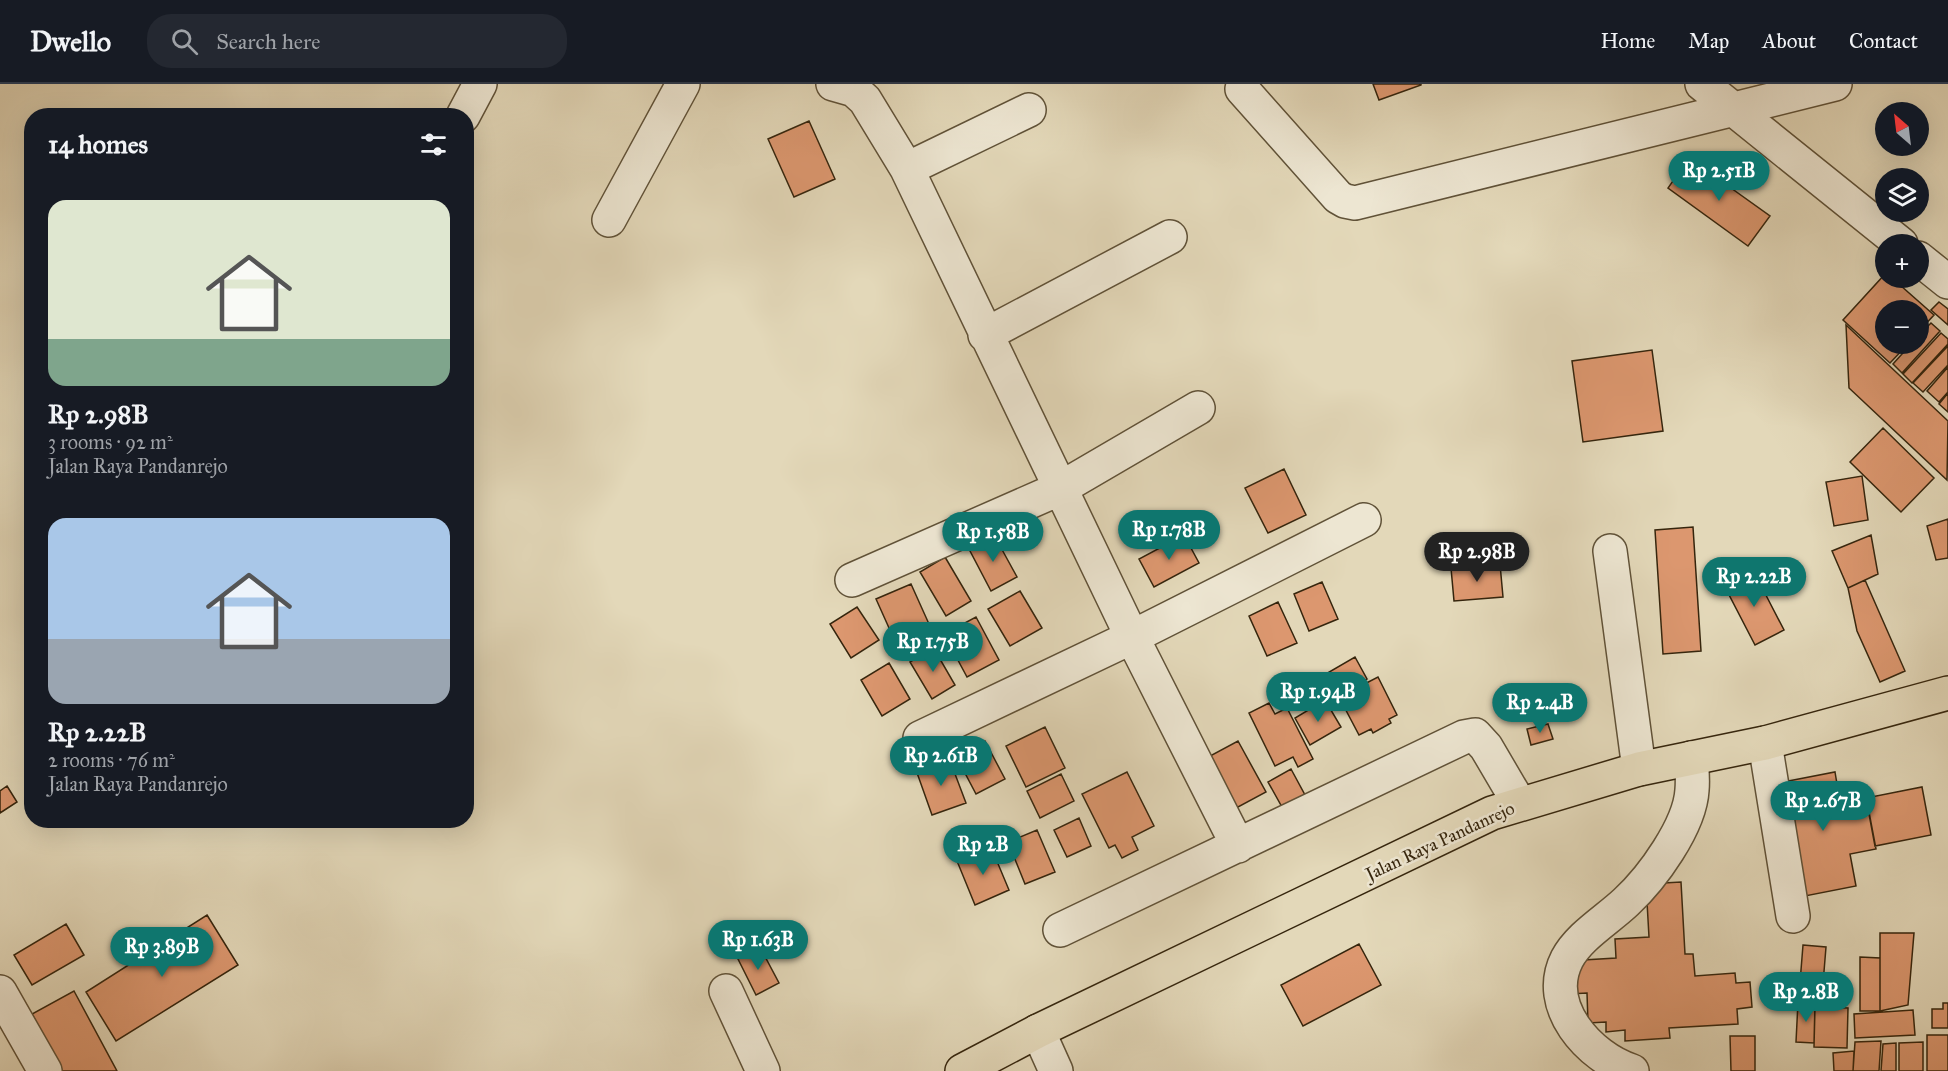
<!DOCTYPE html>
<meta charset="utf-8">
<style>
body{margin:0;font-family:"IM FELL Great Primer",serif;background:#242831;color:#f1f3f6;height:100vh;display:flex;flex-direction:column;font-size:22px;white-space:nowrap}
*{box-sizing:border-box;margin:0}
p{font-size:20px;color:#9ea1a6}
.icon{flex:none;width:33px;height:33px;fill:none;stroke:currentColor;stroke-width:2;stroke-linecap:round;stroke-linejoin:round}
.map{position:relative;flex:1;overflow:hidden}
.drawer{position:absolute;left:24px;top:24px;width:450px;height:720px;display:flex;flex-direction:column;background:#171b24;border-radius:24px;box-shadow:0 6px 24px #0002}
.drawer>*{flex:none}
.needle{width:39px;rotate:332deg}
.controls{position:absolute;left:1875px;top:18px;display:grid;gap:12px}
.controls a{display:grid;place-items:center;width:54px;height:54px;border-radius:50%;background:#171b24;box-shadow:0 6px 24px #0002;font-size:30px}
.price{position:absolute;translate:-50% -51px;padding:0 14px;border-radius:21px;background:#0f766e;color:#fff;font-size:20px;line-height:39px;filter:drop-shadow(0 2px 3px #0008)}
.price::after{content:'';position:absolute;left:50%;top:36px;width:18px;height:14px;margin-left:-9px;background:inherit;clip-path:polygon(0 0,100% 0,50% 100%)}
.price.active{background:#222;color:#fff}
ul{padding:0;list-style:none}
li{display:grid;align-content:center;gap:12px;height:318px;padding:0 24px}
li span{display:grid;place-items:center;height:186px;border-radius:18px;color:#555}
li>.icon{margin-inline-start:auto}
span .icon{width:108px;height:108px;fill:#fffc;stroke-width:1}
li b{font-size:26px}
h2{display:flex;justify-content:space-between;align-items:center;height:72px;padding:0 24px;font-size:26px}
header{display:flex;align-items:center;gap:36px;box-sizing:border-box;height:84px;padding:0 30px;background:#171b24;border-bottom:2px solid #363941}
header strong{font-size:28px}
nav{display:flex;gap:33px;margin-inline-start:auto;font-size:21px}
.search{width:420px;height:54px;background:#242831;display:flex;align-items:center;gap:15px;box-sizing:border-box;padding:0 21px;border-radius:24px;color:#9ea1a6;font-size:22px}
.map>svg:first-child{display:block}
.building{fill:#dc976f;stroke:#35250d;stroke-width:1.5}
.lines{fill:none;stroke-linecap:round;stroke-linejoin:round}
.minor-casing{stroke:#605238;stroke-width:36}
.major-casing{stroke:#35250d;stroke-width:36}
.minor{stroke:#ede6d2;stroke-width:33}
.major{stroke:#e3d8b9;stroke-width:33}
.labels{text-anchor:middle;stroke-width:5;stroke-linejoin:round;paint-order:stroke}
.street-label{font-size:18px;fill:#35250d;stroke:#ede6d2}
</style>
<header>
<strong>Dwello</strong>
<div class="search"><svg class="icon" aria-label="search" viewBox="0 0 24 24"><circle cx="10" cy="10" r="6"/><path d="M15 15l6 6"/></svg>Search here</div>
<nav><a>Home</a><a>Map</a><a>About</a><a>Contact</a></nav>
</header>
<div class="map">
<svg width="1948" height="987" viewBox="0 0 1948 987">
<rect width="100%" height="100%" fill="#e3d8b9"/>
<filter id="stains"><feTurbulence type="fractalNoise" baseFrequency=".00333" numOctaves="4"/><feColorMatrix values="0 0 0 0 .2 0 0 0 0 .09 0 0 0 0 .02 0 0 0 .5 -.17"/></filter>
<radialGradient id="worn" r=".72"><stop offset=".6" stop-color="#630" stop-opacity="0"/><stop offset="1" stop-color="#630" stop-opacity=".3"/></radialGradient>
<path class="building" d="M 1373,0 L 1421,0 L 1421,1 L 1379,16 Z
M 809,37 L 835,95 L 794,113 L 768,55 Z
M 1689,74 L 1770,132 L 1748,162 L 1668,104 Z
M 1886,189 L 1886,194 L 1892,194 L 1934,231 L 1918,248 L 1918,226 L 1886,226 L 1886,260 L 1908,260 L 1890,279 L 1843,236 Z
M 1939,218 L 1948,225 L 1948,241 L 1931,226 Z
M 1931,239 L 1940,247 L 1902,289 L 1893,280 L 1911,260 L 1918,260 L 1918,252 Z
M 1846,241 L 1948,337 L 1947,396 L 1849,304 Z
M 1941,249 L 1948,255 L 1948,260 L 1912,299 L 1903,290 Z
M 1948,262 L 1948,281 L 1923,308 L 1913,299 Z
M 1652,266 L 1663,347 L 1583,358 L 1572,277 Z
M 1948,283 L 1948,308 L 1939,318 L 1927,307 Z
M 1948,309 L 1948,328 L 1939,320 Z
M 1883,344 L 1934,394 L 1901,428 L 1850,378 Z
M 1284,385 L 1306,431 L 1268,449 L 1245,404 Z
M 1862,392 L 1868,436 L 1834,442 L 1826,398 Z
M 1948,435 L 1948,474 L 1936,476 L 1927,442 Z
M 1693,443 L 1701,567 L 1663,570 L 1655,446 Z
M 994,451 L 1017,493 L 991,507 L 969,465 Z
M 1184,451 L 1199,479 L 1154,503 L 1139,475 Z
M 1871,451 L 1878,490 L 1848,504 L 1832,467 Z
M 945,473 L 971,517 L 946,532 L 920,488 Z
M 1500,480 L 1503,513 L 1454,517 L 1451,484 Z
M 1754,488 L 1784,546 L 1755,561 L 1725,503 Z
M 1865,496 L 1905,587 L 1880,598 L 1857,547 L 1848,504 Z
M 1322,498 L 1338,535 L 1309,547 L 1294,510 Z
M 911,500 L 929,540 L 894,555 L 876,515 Z
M 1020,507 L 1042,544 L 1010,562 L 988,525 Z
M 1278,518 L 1297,559 L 1267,572 L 1249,532 Z
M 857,523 L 879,556 L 851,574 L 830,540 Z
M 976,533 L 999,576 L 967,593 L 944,550 Z
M 933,563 L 955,601 L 932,615 L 910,578 Z
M 1355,573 L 1367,595 L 1336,613 L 1324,591 Z
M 889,579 L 910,615 L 882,632 L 861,596 Z
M 1378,593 L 1397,631 L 1389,635 L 1391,639 L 1373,649 L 1371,645 L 1359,651 L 1339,613 Z
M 1325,616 L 1341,643 L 1310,661 L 1295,634 Z
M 1269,619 L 1275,630 L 1287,624 L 1313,675 L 1298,683 L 1293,673 L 1275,682 L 1249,629 Z
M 1548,640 L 1553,655 L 1531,661 L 1527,645 Z
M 1045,643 L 1065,684 L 1026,703 L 1006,662 Z
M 985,657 L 1005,695 L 976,710 L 956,672 Z
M 1238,657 L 1266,708 L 1225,730 L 1197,679 Z
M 949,674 L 966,719 L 932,731 L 916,686 Z
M 1291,685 L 1305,711 L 1282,723 L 1268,698 Z
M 1127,688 L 1154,742 L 1132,753 L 1138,766 L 1122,774 L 1115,761 L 1109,764 L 1082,710 Z
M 1835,688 L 1839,712 L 1865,707 L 1876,765 L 1850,770 L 1856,802 L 1800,813 L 1773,700 Z
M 1061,690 L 1074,717 L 1040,734 L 1027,707 Z
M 7,702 L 17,718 L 0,729 L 0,707 Z
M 1922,703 L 1931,751 L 1875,762 L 1866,714 Z
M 1079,734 L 1091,762 L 1067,773 L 1054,746 Z
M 1037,746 L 1055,788 L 1025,800 L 1008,758 Z
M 991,763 L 1009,806 L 975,821 L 957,777 Z
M 1681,798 L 1685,870 L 1693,870 L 1695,892 L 1735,889 L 1736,899 L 1750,898 L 1752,923 L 1737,925 L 1738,940 L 1669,944 L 1670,954 L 1625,957 L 1625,946 L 1606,948 L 1606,938 L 1588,939 L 1587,909 L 1569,910 L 1567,877 L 1616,874 L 1615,855 L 1649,853 L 1646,800 Z
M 207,831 L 238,881 L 116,957 L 86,908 Z
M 66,840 L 84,871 L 32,901 L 14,871 Z
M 1880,849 L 1914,849 L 1908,921 L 1880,927 Z
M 1359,860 L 1381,901 L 1303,942 L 1281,901 Z
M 1803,861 L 1826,863 L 1822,912 L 1813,915 L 1799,911 Z
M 760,863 L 779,899 L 756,911 L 738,875 Z
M 1860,873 L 1880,874 L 1880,927 L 1860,927 Z
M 74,907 L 117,987 L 62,987 L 32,930 Z
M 1798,918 L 1815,919 L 1814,959 L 1796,958 Z
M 1943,919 L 1948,919 L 1948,944 L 1932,944 L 1932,925 L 1943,925 Z
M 1815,923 L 1848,924 L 1847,964 L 1814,963 Z
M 1913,926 L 1915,951 L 1855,954 L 1854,930 Z
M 1927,951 L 1948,951 L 1948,987 L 1927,987 Z
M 1730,952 L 1755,952 L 1755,987 L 1731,987 Z
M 1881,957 L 1879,987 L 1853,987 L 1855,958 Z
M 1923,958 L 1923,987 L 1899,987 L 1899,959 Z
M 1896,959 L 1896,987 L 1881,987 L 1883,960 Z
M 1854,967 L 1853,987 L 1834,987 L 1833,969 Z"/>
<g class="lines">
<g class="minor-casing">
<path id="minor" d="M 833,0 L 854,6 L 865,16 L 907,85 L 1132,553 L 1238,762
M 1702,0 L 1901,160
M 1242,5 L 1338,113 L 1345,117 L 1355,119 L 1835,0
M 463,32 L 480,0
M 907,85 L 1029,26
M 609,136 L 683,0
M 1918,174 L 1948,198
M 985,251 L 1170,153
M 1610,467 L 1639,685
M 852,496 L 1061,404 L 1198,324
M 920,654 L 1132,553 L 1364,436
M 1765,659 L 1793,832
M 1060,846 L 1464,653 L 1475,651 L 1486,663 L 1519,719
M 726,907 L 763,987
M 0,908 L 45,987
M 1038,947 L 1056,987
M 1632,987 C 1589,973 1543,922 1567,875 C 1579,852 1607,836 1626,818 C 1652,794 1690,742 1692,706 C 1693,695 1692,684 1691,674"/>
</g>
<g class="major-casing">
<path id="major" d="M 962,987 L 1038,947 L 1492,729 L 1639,685 L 1765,659 L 1948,609"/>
</g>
<use href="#minor" class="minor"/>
<use href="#major" class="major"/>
</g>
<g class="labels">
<g class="street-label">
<text transform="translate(1440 757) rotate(-25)" y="6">Jalan Raya Pandanrejo</text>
</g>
</g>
<rect width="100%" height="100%" filter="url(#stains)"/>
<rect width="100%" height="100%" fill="url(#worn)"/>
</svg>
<div class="controls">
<a><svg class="needle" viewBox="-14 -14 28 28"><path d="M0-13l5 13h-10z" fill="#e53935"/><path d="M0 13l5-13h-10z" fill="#9ea1a6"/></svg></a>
<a><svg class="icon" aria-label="layers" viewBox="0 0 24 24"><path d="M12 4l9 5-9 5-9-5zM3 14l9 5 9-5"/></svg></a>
<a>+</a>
<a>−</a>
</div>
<b class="price" style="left:1719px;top:118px">Rp 2.51B</b>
<b class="price" style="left:1169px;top:477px">Rp 1.78B</b>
<b class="price" style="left:993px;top:479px">Rp 1.58B</b>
<b class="price active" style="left:1477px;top:499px">Rp 2.98B</b>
<b class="price" style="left:1754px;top:524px">Rp 2.22B</b>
<b class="price" style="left:933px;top:589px">Rp 1.75B</b>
<b class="price" style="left:1318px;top:639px">Rp 1.94B</b>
<b class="price" style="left:1540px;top:650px">Rp 2.4B</b>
<b class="price" style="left:941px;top:703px">Rp 2.61B</b>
<b class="price" style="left:1823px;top:748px">Rp 2.67B</b>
<b class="price" style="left:983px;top:792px">Rp 2B</b>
<b class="price" style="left:758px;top:887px">Rp 1.63B</b>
<b class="price" style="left:162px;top:894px">Rp 3.89B</b>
<b class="price" style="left:1806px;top:939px">Rp 2.8B</b>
<section class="drawer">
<h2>14 homes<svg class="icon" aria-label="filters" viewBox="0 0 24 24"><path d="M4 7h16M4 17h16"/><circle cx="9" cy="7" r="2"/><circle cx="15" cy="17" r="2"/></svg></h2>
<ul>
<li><span style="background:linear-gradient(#dfe7d0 75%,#7fa58c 0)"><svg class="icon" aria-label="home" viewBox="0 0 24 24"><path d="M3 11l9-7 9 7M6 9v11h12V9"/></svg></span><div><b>Rp 2.98B</b><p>3 rooms · 92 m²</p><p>Jalan Raya Pandanrejo</p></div></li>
<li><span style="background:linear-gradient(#a9c7e8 65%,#9aa5b1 0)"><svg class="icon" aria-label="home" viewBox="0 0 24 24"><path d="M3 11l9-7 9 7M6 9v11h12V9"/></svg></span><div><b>Rp 2.22B</b><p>2 rooms · 76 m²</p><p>Jalan Raya Pandanrejo</p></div></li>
</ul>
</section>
</div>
